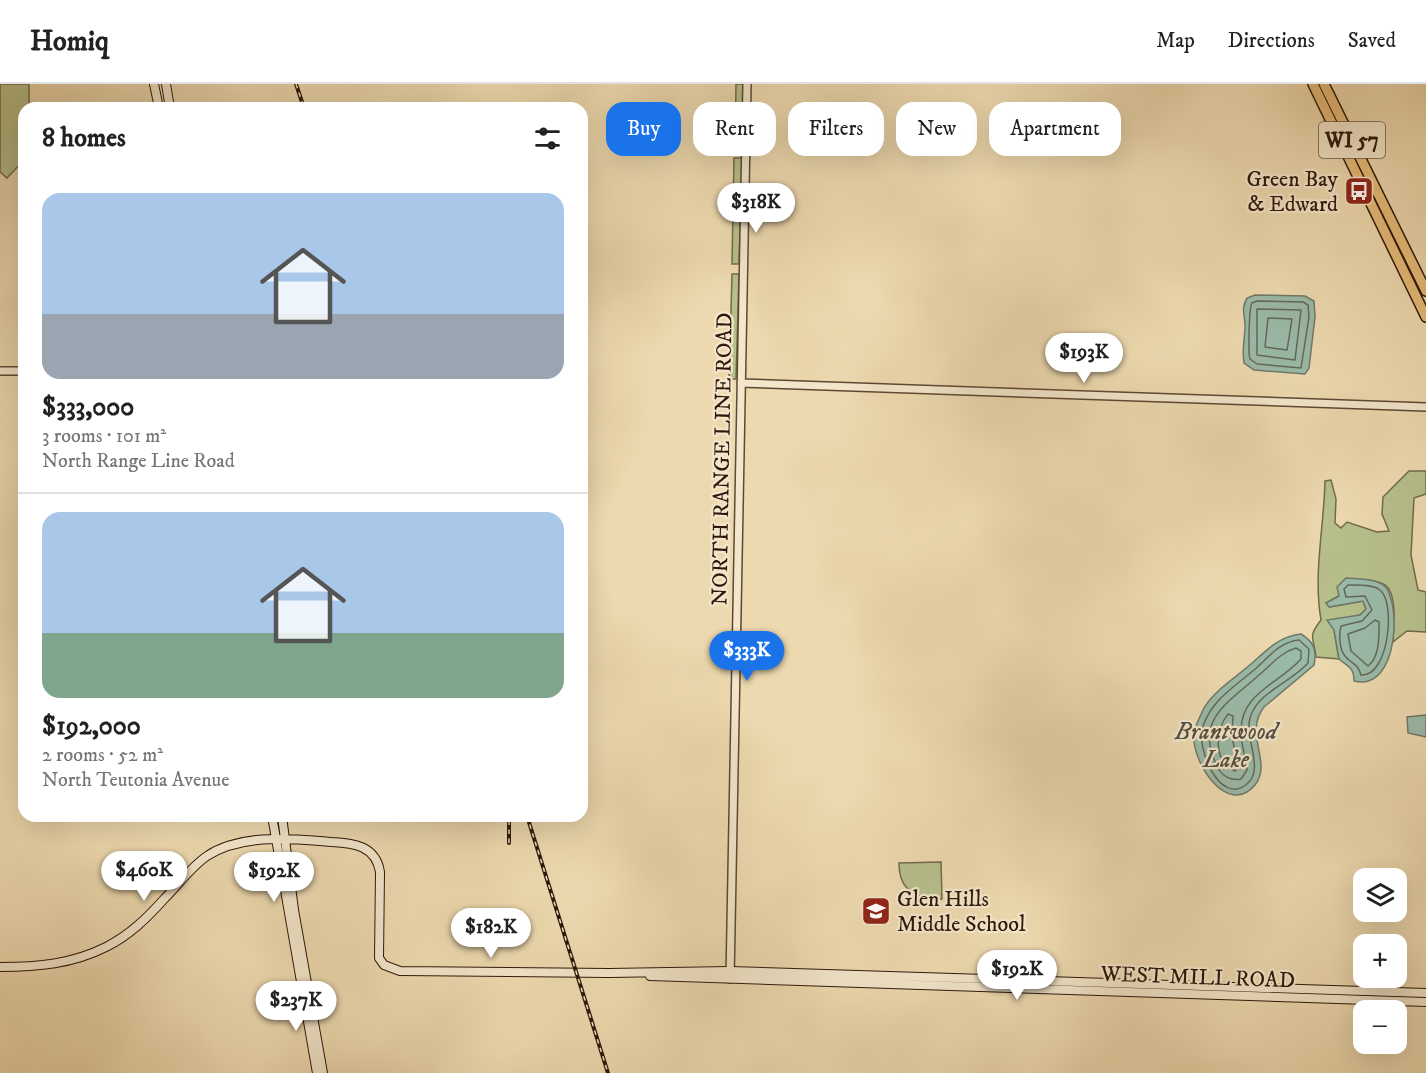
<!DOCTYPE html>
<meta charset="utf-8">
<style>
body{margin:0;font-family:"IM FELL DW Pica",serif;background:#f2f2f2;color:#222;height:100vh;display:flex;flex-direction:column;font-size:22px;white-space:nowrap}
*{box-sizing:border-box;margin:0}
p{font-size:20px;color:#767676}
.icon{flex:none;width:33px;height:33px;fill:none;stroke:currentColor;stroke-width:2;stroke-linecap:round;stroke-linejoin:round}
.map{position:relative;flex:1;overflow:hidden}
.panel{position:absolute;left:18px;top:18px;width:570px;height:720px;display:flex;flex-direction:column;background:#fff;border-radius:18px;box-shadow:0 6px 24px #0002}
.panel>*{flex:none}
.guide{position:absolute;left:606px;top:18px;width:570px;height:54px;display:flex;gap:12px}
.tools{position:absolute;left:1353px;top:784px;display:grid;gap:12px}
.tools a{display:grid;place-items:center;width:54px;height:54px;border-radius:12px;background:#fff;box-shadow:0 6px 24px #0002;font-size:30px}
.price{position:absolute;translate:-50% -51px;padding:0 14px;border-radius:21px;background:#fff;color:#222;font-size:20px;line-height:39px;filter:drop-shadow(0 2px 3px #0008)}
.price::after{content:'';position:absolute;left:50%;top:36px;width:18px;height:14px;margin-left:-9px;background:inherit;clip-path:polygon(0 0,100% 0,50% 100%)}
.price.active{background:#1a73e8;color:#fff}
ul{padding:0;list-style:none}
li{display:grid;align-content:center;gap:12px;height:318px;padding:0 24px}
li+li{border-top:2px solid #e0e0e0}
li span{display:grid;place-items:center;height:186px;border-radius:18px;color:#555}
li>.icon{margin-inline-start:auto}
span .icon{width:108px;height:108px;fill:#fffc;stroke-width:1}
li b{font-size:26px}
h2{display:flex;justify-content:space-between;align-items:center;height:72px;padding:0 24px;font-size:26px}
.tag{padding:0 21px;border-radius:18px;background:#fff;box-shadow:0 6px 24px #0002;font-size:21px;line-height:54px}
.tag.active{background:#1a73e8;color:#fff}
header{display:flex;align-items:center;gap:36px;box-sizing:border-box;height:84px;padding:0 30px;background:#fff;border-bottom:2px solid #e0e0e0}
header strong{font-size:28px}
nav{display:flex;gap:33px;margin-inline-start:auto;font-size:21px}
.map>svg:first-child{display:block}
.green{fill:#b7bf8b;stroke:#726b4a;stroke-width:1.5}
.water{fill:#9abaa8;stroke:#6f7969;stroke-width:1.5}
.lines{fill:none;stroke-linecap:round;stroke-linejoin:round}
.shore{stroke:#646859;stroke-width:1.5}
.tertiary-casing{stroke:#5e4833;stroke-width:10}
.secondary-casing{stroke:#2e170a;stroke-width:10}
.primary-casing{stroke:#2e170a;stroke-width:12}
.tertiary{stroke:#f3e6cb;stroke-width:7}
.secondary{stroke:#f3e6cb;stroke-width:8}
.primary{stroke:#e6bc78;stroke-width:9}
.rail-casing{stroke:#2e170a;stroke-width:4}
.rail{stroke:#f3e6cb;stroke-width:1.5;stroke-dasharray:4.5;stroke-linecap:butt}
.labels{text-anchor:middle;stroke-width:4.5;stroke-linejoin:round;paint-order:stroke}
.shield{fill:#f3e6cb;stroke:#695544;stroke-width:1.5}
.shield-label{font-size:21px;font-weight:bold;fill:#2e170a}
.poi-label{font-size:22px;fill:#2e170a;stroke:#f3e6cb;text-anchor:end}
.street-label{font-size:22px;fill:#2e170a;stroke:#f3e6cb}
.water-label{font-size:24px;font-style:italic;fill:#545041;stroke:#f3e6cb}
</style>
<header>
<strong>Homiq</strong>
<nav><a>Map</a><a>Directions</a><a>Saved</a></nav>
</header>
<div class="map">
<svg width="1426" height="989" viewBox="0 0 1426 989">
<rect width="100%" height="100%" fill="#edd9af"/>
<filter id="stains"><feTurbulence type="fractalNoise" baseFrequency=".00333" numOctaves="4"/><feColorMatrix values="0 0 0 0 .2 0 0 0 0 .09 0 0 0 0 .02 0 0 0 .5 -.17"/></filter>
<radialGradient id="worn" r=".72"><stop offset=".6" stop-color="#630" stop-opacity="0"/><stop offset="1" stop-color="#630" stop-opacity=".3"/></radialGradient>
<path class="green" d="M 0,0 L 29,0 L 29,24 L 24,24 L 24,76 L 7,94 L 0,88 Z
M 736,0 L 744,0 L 742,68 L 735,67 Z
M 734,74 L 742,74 L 739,180 L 732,180 Z
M 732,190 L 739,190 L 736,295 L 729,295 Z
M 1409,387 L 1426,387 L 1426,410 L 1414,414 L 1411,471 L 1418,506 L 1426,508 L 1426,548 L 1407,547 L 1393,558 C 1393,543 1397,519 1389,505 C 1384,498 1374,497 1367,496 L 1326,519 L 1330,523 L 1363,517 L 1366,525 L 1360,531 L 1338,536 L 1334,546 L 1339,575 L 1316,573 C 1314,553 1307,554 1321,536 C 1313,490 1324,444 1325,397 L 1331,396 L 1336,415 L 1335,439 L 1341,444 L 1347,438 L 1377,448 L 1389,447 L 1382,430 L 1383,413 Z
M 941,778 L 942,815 C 916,815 899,807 899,779 Z"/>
<path class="water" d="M 1255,211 L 1305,212 L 1314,217 L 1315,233 L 1309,284 L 1305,290 L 1254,286 L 1244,279 C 1242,266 1244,258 1245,245 C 1246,232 1240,226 1247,214 Z
M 1346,494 C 1357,495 1372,494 1382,500 C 1402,511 1400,609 1354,597 C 1354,583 1348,583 1339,575 L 1334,546 L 1327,536 L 1360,531 L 1366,525 L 1363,517 L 1329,523 L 1326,519 L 1339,512 L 1337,503 Z
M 1301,550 C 1314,558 1317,566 1314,581 L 1264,623 C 1243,650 1273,679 1255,701 C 1227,734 1191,677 1194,650 C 1195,642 1200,632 1204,624 C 1215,606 1235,594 1251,580 C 1266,567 1279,552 1301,550 Z
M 1426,631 L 1426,653 L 1408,649 L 1407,633 Z"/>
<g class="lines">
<path class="shore" d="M 1257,217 L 1303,218 L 1308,221 L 1309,233 L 1301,284 L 1257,280 L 1250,275 C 1248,269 1249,222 1252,219 Z
M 1257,225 L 1301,226 L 1295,276 L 1257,271 Z
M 1268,234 L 1292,235 L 1287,266 L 1265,263 Z
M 1348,501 C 1357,501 1373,500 1380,506 C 1396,518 1389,593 1361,591 C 1358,579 1351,580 1345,572 C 1339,565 1339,550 1341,542 L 1362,537 L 1372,526 L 1365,512 L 1346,513 L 1344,505 Z
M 1375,536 L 1379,538 C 1379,552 1380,573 1368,582 L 1351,567 L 1348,550 L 1365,544 Z
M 1299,556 L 1309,565 L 1308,579 C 1292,598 1257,608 1250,634 C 1244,654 1265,685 1247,700 C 1220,723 1195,663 1203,642 C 1212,616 1234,603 1254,586 C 1268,574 1279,558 1299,556 Z
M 1296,564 L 1301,567 L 1301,575 C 1279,600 1240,609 1241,648 C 1241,661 1246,673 1247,686 L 1241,695 C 1232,697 1223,693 1218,684 C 1193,636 1227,620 1259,591 C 1271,581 1281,568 1296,564 Z
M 1228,630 L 1233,632 L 1232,652 L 1238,684 L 1235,687 C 1213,678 1215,646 1228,630 Z"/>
<g class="tertiary-casing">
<path id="tertiary" d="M 0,287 L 24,287
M 741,299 L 1426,323
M 730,895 L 747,0"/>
</g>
<g class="secondary-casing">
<path id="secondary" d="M 154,0 L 159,24
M 166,0 L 170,24
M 272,732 L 317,989
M 282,732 L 294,826 L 323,989
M 0,883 C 38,883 72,880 106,863 C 130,851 148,833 165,814 C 179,800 191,783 207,772 C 242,749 292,755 332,758 C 354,759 376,762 380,788 L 379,874 L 384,881 L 400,887 L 609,889 L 730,887 L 1426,909
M 650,892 L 1426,918"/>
</g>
<g class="primary-casing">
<path id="primary" d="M 1313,0 L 1426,233
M 1324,0 L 1426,207"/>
</g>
<use href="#tertiary" class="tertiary"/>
<use href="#secondary" class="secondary"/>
<use href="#primary" class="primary"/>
<g class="rail-casing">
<path id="rail" d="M 296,0 L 304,24
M 527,732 L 608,989
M 509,759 L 509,732"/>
</g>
<use href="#rail" class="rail"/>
</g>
<defs>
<g id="bus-square" transform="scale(1.5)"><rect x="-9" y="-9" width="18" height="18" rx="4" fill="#8f2418" stroke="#f3e6cb"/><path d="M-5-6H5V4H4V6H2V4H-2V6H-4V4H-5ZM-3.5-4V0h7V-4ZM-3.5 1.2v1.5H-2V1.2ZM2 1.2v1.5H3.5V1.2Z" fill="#fff"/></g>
<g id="school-square" transform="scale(1.5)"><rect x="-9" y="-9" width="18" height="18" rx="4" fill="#8f2418" stroke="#f3e6cb"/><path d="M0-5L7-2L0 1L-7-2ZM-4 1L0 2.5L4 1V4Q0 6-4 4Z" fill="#fff"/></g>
</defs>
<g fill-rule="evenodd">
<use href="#bus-square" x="1359" y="107"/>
<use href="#school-square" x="876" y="827"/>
</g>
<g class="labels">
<rect class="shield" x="1319" y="38" width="66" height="36" rx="4.5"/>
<g class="shield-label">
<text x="1352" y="63">WI 57</text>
</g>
<g class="poi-label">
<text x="1338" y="102">Green Bay<tspan x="1338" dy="25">&amp; Edward</tspan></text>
<text x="897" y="822" text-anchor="start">Glen Hills<tspan x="897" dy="25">Middle School</tspan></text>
</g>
<g class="street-label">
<text transform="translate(721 375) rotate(-89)" y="8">NORTH RANGE LINE ROAD</text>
<text transform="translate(1198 892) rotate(2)" y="8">WEST MILL ROAD</text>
</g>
<g class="water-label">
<text x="1226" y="655">Brantwood<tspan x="1226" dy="28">Lake</tspan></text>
</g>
</g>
<rect width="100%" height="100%" filter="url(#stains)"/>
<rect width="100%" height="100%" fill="url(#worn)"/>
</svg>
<div class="tools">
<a><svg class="icon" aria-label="layers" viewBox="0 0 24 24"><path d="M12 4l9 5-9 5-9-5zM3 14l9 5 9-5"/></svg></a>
<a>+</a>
<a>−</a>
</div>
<b class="price" style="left:756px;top:150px">$318K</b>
<b class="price" style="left:1084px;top:300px">$193K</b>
<b class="price active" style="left:747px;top:598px">$333K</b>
<b class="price" style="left:144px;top:818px">$460K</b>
<b class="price" style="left:274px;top:819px">$192K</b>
<b class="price" style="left:491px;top:875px">$182K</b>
<b class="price" style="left:1017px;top:917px">$192K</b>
<b class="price" style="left:296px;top:948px">$237K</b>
<div class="guide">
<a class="tag active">Buy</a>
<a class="tag">Rent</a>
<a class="tag">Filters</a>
<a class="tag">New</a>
<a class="tag">Apartment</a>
</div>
<section class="panel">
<h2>8 homes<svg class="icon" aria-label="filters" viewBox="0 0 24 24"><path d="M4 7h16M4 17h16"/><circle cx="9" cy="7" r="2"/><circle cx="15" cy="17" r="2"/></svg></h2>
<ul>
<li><span style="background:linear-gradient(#a9c7e8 65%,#9aa5b1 0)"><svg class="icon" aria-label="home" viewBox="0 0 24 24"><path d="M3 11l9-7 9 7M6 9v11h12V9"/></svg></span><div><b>$333,000</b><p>3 rooms · 101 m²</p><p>North Range Line Road</p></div></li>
<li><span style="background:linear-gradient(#a9c7e8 65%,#7fa58c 0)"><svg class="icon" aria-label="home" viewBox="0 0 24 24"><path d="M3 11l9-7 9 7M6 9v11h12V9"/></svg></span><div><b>$192,000</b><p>2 rooms · 52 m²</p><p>North Teutonia Avenue</p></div></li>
</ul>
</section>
</div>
